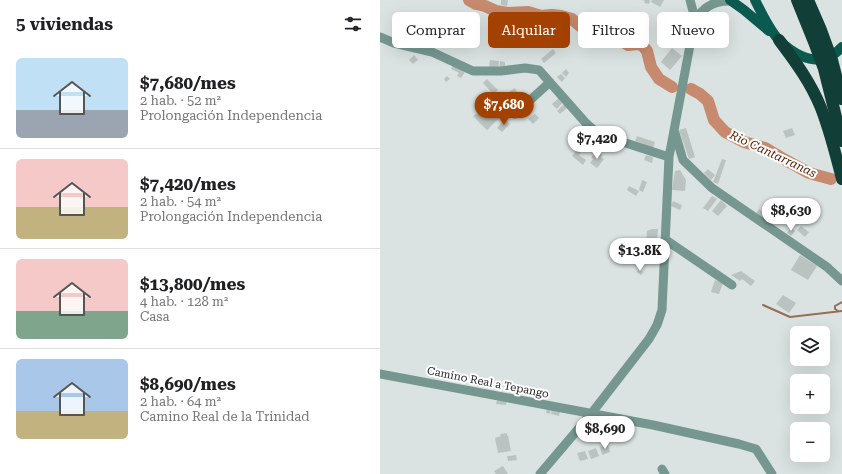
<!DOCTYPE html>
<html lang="es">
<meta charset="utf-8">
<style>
body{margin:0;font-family:"Roboto Serif",serif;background:#f2f2f2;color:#202124;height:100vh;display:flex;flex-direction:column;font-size:15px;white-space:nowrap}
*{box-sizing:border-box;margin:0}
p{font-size:13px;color:#757577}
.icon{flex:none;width:22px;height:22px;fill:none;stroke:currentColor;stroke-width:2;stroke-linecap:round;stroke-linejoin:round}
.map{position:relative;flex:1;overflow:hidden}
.panel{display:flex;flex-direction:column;background:#fff;width:380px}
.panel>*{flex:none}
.hud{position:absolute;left:12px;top:12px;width:380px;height:36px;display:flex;gap:8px}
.buttons{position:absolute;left:410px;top:326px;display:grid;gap:8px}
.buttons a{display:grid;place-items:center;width:40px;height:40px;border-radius:6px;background:#fff;box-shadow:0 4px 16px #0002;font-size:20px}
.price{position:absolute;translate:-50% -34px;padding:0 9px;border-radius:14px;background:#fff;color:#222;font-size:13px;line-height:26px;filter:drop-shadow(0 1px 2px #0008)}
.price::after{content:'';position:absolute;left:50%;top:24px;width:12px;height:9px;margin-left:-6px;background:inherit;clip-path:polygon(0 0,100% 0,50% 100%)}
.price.selected{background:#a34100;color:#fff}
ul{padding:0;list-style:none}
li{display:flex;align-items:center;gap:12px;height:100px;padding:0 16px}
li+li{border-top:1px solid #e0e0e0}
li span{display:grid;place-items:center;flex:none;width:112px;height:80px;border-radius:6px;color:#555}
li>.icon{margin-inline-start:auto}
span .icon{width:48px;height:48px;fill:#fffc;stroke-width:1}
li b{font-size:17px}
h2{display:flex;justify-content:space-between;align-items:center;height:48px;padding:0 16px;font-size:17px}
.tag{padding:0 14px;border-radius:6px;background:#fff;box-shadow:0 4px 16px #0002;font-size:14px;line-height:36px}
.tag.selected{background:#a34100;color:#fff}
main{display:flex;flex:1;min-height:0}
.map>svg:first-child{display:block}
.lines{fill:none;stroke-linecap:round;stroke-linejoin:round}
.stream{stroke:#966d59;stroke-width:2}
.river{stroke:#c78a6e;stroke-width:12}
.building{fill:#bbc3c1}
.minor{stroke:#769790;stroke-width:9}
.major{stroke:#0b5a4f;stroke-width:10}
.highway{stroke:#113f37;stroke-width:12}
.highway-bridge{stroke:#113f37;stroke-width:12}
.labels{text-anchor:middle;stroke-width:4;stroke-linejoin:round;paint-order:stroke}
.street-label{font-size:11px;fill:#252827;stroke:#fff}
.water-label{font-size:12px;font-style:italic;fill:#571f00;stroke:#fff}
</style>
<main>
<section class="panel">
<h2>5 viviendas<svg class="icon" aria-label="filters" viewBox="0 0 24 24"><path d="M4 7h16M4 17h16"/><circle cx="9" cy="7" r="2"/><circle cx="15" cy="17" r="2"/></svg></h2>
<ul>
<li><span style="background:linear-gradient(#bfe0f5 65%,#9aa5b1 0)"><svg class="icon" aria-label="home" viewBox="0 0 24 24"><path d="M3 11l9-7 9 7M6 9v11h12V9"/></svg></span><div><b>$7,680/mes</b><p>2 hab. · 52 m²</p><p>Prolongación Independencia</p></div></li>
<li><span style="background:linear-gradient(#f6c9c9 60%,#c2b280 0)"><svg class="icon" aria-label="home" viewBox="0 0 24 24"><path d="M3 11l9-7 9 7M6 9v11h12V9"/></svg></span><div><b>$7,420/mes</b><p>2 hab. · 54 m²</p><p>Prolongación Independencia</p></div></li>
<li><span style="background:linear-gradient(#f6c9c9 65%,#7fa58c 0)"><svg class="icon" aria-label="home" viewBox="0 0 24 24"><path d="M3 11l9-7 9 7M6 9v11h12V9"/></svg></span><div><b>$13,800/mes</b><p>4 hab. · 128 m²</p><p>Casa</p></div></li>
<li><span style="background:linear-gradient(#a9c7e8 65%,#c2b280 0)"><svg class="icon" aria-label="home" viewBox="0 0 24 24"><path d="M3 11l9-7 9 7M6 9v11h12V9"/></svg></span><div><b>$8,690/mes</b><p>2 hab. · 64 m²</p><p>Camino Real de la Trinidad</p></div></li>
</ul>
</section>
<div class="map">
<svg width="462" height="474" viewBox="0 0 462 474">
<rect width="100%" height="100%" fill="#dae3e1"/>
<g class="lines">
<path class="stream" d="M 383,305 L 410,317 L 462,311
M 458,311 L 455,309 L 455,306 L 462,302"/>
<path class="river" d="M 89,0 L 96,4 L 105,6 L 116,11 L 127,13 L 148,12 L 161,16 L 172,15 L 181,16 L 192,19 L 200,26 L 214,33 L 223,34 L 242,41 L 248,45 L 258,44 L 263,46 L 267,51 L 271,67 L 279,79 L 292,87
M 311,89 L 320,94 L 328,101 L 334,120 L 345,132 L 364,142 L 385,148 L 400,157 L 429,173 L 451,179"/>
</g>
<path class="building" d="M 121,0 L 128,0 L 127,6 L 121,5 Z
M 262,0 L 269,0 L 270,1 L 269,4 L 264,3 L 265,1 Z
M 272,0 L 284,0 L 280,7 L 271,2 Z
M 291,13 L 297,22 L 288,28 L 282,19 Z
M 292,48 L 302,56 L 290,70 L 281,62 Z
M 173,49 L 176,53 L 164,63 L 161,59 Z
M 34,55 L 38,60 L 33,64 L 29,60 Z
M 110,60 L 119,61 L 118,69 L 109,68 Z
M 120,61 L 125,62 L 125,69 L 119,68 Z
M 74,64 L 85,72 L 81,78 L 77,76 L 79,73 L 71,69 Z
M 186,69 L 189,73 L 186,77 L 182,73 Z
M 181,74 L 185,78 L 182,82 L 177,77 Z
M 67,76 L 70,79 L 66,82 L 64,79 Z
M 107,79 L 118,90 L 113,94 L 103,83 Z
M 135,88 L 137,92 L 127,99 L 124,95 Z
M 122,96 L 124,99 L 116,104 L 114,101 Z
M 179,98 L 183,102 L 177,109 L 172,104 Z
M 184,104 L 187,108 L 180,114 L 177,111 Z
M 108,107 L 119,118 L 107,130 L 93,116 Z
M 155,114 L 159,118 L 153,124 L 148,119 Z
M 125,119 L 130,124 L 122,132 L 117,128 Z
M 306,128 L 315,157 L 309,159 L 299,130 Z
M 412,128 L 415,135 L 406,138 L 403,131 Z
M 257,136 L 275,142 L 273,148 L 255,141 Z
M 204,137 L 210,141 L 204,151 L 198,148 Z
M 198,148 L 202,151 L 199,155 L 206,160 L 203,165 L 192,156 Z
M 216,151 L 222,155 L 221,157 L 224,159 L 217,168 L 210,163 L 213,159 L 211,158 Z
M 266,155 L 273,157 L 272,163 L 264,160 Z
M 342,159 L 346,160 L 338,184 L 333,182 Z
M 328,169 L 335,175 L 331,180 L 324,173 Z
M 300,170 L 306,180 L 305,191 L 292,190 L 295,171 Z
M 262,180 L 267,182 L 263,192 L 259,190 Z
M 249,186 L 259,191 L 256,196 L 247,190 Z
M 332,196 L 337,199 L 328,211 L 323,208 Z
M 341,200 L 347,206 L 338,216 L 332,211 Z
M 293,201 L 302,205 L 300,210 L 291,206 Z
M 379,209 L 388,215 L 392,209 L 396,212 L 397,211 L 400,213 L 393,224 L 376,213 Z
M 421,226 L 429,232 L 425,237 L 417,230 Z
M 411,228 L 415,231 L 411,236 L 407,233 Z
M 272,229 L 278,229 L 277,242 L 266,242 L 267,231 Z
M 254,246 L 259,248 L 257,253 L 252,252 Z
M 272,250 L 278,250 L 278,260 L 272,260 Z
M 420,255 L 437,266 L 428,280 L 411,270 Z
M 259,269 L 263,272 L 261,275 L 257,272 Z
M 361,271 L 375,281 L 371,286 L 362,279 L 360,281 L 351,275 Z
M 335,280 L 343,283 L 339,294 L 331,292 Z
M 403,295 L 416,303 L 409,313 L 396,304 Z
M 117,400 L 127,401 L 126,405 L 116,404 Z
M 167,408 L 171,408 L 170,414 L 166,413 Z
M 172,409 L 180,411 L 179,416 L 171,414 Z
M 127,433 L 127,436 L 128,435 L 131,451 L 118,453 L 115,438 L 121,436 L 120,434 Z
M 228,445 L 230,452 L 222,455 L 220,447 Z
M 216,448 L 219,456 L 211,459 L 208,451 Z
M 205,451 L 208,459 L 200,461 L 197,453 Z
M 136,455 L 137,460 L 128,461 L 127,456 Z
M 123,466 L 128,474 L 116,474 L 114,471 Z"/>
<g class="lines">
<path class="minor" d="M 310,0 L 313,11 L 314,24
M 0,37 L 14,43 L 52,52 L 93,71 L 121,71 L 145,68 L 159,70 L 205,122 L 218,134 L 289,157
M 135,114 L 170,82
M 295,133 L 303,160 L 332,188 L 447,267 L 462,281
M 286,240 L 352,285
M 0,374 L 273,425 L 359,444 L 376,449 L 392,474
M 282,469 L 285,474
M 160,474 L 211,414 L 269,339 L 277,325 L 282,310 L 289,157 L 314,24 C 321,8 334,0 352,1"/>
<path class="major" d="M 350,0 L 364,10 L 389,31
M 375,0 C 381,12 390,31 399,40 C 411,52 430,64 447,58 C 453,56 458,51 462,47"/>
<path class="highway" d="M 399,40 C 415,61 431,83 441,108 C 450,131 456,155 462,179"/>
<path class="highway-bridge" d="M 417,0 L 434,42 L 444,69 L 462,141
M 428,0 L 441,30 L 452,60 L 462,99"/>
</g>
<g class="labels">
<g class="street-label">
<text transform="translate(108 382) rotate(11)" y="4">Camino Real a Tepango</text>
</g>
<g class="water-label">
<text transform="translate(393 154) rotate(25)" y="4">Rio Cantarranas</text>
</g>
</g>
</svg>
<div class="buttons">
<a><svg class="icon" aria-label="layers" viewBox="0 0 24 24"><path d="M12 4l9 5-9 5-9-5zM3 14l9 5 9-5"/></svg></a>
<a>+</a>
<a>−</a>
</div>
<b class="price selected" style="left:124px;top:126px">$7,680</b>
<b class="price" style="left:217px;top:160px">$7,420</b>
<b class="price" style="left:411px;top:232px">$8,630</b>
<b class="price" style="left:260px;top:272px">$13.8K</b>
<b class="price" style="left:225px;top:450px">$8,690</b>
<div class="hud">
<a class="tag">Comprar</a>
<a class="tag selected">Alquilar</a>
<a class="tag">Filtros</a>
<a class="tag">Nuevo</a>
</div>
</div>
</main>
